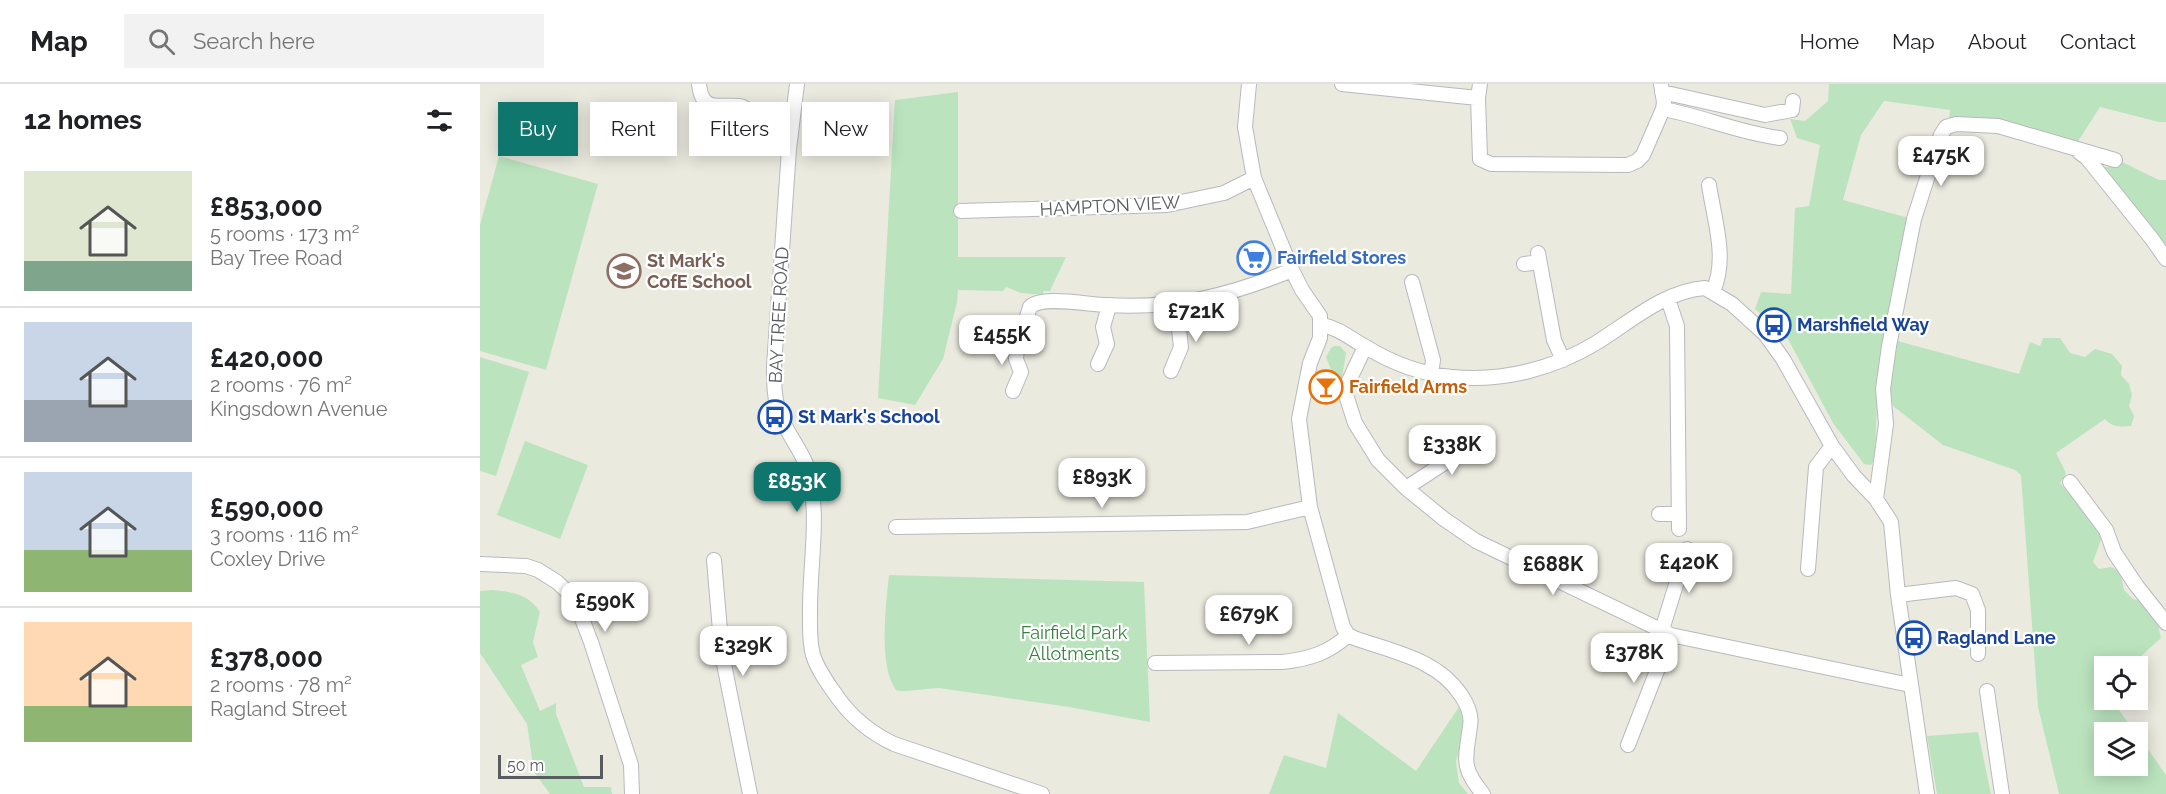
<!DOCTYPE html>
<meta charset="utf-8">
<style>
body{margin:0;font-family:Raleway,sans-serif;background:#f2f2f2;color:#202124;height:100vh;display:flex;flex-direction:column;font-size:22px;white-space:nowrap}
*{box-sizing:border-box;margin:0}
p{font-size:20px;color:#757577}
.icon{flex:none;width:33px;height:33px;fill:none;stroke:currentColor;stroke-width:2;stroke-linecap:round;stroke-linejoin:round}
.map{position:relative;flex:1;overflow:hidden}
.panel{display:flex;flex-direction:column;background:#fff;width:480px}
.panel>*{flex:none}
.hud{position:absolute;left:18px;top:18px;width:570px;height:54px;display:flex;gap:12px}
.buttons{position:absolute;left:1614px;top:572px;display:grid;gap:12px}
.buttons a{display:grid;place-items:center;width:54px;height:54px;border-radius:0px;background:#fff;box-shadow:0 3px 15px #0003;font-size:30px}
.scale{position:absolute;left:18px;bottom:15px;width:105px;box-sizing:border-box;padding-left:6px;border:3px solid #585b60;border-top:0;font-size:16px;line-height:21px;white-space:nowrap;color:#585b60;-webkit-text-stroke:4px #fff;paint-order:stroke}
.price{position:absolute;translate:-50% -51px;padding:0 14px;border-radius:12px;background:#fff;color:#222;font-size:20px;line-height:39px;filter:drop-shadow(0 2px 3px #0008)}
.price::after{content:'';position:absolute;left:50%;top:36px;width:18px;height:14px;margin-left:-9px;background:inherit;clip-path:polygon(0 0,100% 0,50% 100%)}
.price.selected{background:#0f766e;color:#fff}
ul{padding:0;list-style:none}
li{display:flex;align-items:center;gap:18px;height:150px;padding:0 24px}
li+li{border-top:2px solid #e0e0e0}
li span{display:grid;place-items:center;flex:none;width:168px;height:120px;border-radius:0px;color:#555}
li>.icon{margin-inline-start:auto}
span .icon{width:72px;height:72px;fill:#fffc;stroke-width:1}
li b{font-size:26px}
h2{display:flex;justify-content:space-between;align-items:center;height:72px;padding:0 24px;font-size:26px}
.chip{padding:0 21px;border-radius:0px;background:#fff;box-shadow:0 3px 15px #0003;font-size:21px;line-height:54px}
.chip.selected{background:#0f766e;color:#fff}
header{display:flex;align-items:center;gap:36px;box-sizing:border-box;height:84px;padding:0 30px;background:#fff;border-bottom:2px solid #e0e0e0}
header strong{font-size:28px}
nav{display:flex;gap:33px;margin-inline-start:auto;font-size:21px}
.search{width:420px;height:54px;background:#f2f2f2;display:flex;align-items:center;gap:15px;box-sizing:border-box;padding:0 21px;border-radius:0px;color:#757577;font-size:22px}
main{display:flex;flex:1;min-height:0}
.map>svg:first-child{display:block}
.green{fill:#bbe4be}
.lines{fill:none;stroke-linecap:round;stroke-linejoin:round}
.minor-casing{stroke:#b7b9be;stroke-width:16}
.minor{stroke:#fff;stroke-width:14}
.labels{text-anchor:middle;stroke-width:4.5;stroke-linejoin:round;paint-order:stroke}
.street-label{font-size:18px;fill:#585b60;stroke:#fff}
.shop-label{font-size:18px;font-weight:bold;fill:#366cbe;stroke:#fff;text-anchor:start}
.education-label{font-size:18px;font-weight:bold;fill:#785e54;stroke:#fff;text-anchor:start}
.transit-label{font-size:18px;font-weight:bold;fill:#164399;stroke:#fff;text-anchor:start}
.food-label{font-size:18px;font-weight:bold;fill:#c56008;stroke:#fff;text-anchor:start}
.park-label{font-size:18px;fill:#35833e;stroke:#fff}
</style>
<header>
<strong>Map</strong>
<div class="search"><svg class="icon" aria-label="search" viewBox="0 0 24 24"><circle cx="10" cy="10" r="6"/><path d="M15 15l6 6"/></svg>Search here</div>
<nav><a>Home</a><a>Map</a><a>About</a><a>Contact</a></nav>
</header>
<main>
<section class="panel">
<h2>12 homes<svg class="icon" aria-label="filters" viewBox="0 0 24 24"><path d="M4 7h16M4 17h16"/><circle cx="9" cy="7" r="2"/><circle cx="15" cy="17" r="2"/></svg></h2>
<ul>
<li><span style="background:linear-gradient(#dfe7d0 75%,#7fa58c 0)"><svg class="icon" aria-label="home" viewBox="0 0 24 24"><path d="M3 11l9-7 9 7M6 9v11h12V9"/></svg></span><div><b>£853,000</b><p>5 rooms · 173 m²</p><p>Bay Tree Road</p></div></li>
<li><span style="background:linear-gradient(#c9d6e8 65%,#9aa5b1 0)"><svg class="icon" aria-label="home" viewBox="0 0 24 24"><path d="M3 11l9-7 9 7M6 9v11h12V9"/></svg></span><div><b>£420,000</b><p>2 rooms · 76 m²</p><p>Kingsdown Avenue</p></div></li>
<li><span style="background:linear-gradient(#c9d6e8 65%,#8fb573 0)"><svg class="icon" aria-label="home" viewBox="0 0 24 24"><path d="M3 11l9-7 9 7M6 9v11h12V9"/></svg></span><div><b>£590,000</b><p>3 rooms · 116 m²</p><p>Coxley Drive</p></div></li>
<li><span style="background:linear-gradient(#ffd9b3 70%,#8fb573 0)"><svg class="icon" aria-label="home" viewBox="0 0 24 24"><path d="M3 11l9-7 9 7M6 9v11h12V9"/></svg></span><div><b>£378,000</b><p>2 rooms · 78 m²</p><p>Ragland Street</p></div></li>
</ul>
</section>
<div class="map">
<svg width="1686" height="710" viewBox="0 0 1686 710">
<rect width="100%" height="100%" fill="#ebeadf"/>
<path class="green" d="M 1349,0 L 1686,0 L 1686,38 L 1679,38 L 1620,23 L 1597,59 L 1469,36 L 1470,26 L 1404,17 L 1381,51 L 1363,116 L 1429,134 L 1398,290 L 1395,374 L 1391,381 L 1384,380 L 1353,339 L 1308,255 L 1275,225 L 1281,208 L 1311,210 L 1315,124 L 1329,122 L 1340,61 L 1317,54 L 1310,35 L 1325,37 L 1348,17 Z
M 478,8 L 478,173 L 586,173 L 570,207 L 563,207 L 563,211 L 541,209 L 526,203 L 523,207 L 478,206 L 477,218 L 463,275 L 435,321 L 398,314 L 415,16 Z
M 19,72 L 118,100 L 66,286 L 0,267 L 0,141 Z
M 1634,74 L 1679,96 L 1686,96 L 1686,163 L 1673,144 L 1620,83 L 1630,83 Z
M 1563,254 L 1580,254 L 1590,269 L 1605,273 L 1615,265 L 1632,270 L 1642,282 L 1641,291 L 1649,300 L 1652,311 L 1649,322 L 1654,332 L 1651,342 C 1640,343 1632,343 1625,335 L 1576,369 L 1586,389 L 1580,399 L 1623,450 L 1613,478 L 1619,485 L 1631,483 L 1640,487 L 1644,506 L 1653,515 L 1661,517 L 1677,536 L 1681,554 L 1650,582 L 1624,582 L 1624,615 L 1631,615 L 1655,648 L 1624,648 L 1624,681 L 1658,681 L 1658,651 L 1686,691 L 1686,710 L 1579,710 L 1558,623 L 1541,391 L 1535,386 L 1463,361 L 1413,322 L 1409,301 L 1414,256 L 1539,290 L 1550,258 L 1560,262 Z
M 854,262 L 860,262 L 866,269 C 865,276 862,298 858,303 L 846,273 L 851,264 Z
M 0,273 L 49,288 L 16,392 L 0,387 Z
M 45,357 L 108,381 L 80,455 L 17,431 Z
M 409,491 L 664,498 L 670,638 L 589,623 L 459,604 C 448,604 424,609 416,606 C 398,582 406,520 409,491 Z
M 13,506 C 32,508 49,510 60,528 L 53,558 L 58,573 L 41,581 L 60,627 L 76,619 L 76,630 L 104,703 L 131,703 L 132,710 L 70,710 L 54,688 L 47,640 L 0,569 L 0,507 Z
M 979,623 L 985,643 L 976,678 L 979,699 L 988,710 L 789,710 L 804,671 L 846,684 L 858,629 L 936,687 Z
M 1498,648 L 1511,710 L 1457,710 L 1447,652 Z"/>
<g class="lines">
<g class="minor-casing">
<path id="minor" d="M 219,0 C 222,29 238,20 259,22 C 266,23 271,28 276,32 L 280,62
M 317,0 L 309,65 L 294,282 C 294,299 294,315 300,331 C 309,354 327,372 331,397 C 338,439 330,483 330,525 C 330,540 329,557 333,571 C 338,587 349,601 358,614 C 373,635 391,649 414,660 L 562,710
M 769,0 L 765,43 L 774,94 L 812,186 L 822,206 L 840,232 L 840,254 L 830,279 L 819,335 L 830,423 L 863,543 L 868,551 L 874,554 C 913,568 957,575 981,611 C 987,620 992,632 990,642 C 986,675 980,682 1003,710
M 862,0 L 998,14
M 1000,0 L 998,14 L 1000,75 L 1011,80 L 1148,81 L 1157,77 L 1163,71 L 1183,25 L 1184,18 L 1181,0
M 1182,8 L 1285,31 L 1312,26 L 1313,17
M 1183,25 C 1222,32 1259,49 1300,54
M 1599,68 L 1607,74 L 1672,155 L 1686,175
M 1229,101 C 1234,135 1248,175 1233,207
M 481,127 L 687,121 L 744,109 L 774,94
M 1058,169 L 1074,256 L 1083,276
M 1044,180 L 1059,178
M 932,198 L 953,276 L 951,290
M 1188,215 L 1197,242 L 1199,445
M 842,241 C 859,244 871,255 886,263 C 912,279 941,290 972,293 C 1022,298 1073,285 1116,259 C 1150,238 1184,207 1225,204 L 1252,220 L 1285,250 L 1303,275 L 1352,362 L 1374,392 L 1396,415 L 1411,438 L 1418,511 L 1447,710
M 885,263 L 866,303 L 866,311 L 875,339 L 898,376 L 926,404 L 964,435 L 996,457 L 1191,551 L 1430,601
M 618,280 L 627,260 L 623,243 L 629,222
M 691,287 L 701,263 L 699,245 L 710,218
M 533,307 L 541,288 L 536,275 L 537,264 L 550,223 C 562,211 609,221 627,221 C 695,225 749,212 812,186
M 1590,398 L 1626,446 L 1634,468 L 1656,501 L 1686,539
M 926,404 L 1001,355
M 1396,415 L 1406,340 L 1403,305 L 1409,262 L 1434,135 L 1461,51 L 1466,43 L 1476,40 L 1518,42 L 1635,76
M 1179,430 L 1199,430
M 416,443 L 767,438 L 830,423
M 234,476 L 242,570 L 270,710
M 0,480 L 46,482 L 58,486 L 77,498 L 94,514 L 111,558 L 151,681 L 152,710
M 1328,485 L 1336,383 L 1352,362
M 1418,511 L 1476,504 L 1492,510 L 1498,526 L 1498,570
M 1182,546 L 1207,465
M 675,579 L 803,578 C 829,575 849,569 868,551
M 1507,607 L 1522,710
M 1148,661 L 1191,551"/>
</g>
<use href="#minor" class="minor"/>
</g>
<defs>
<g id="supermarket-ring" transform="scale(1.725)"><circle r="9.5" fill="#fff" stroke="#3f7fe0" stroke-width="1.5"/><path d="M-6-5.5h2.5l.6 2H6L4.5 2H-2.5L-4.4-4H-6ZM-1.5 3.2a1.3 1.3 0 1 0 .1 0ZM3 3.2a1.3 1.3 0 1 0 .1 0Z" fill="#3f7fe0"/></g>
<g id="school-ring" transform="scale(1.725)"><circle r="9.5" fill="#fff" stroke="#8d6e63" stroke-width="1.5"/><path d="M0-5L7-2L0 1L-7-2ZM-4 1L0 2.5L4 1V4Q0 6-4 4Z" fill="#8d6e63"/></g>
<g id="bus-ring" transform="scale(1.725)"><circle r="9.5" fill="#fff" stroke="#1a4fb4" stroke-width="1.5"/><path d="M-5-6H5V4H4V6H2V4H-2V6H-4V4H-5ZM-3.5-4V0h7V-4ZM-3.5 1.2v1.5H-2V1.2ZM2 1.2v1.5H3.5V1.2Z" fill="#1a4fb4"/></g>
<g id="bar-ring" transform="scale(1.725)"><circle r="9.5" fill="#fff" stroke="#e8710a" stroke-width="1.5"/><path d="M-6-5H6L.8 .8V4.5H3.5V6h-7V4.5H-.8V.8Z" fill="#e8710a"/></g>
</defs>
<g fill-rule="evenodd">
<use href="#supermarket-ring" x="774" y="174"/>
<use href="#school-ring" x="144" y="187"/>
<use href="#bus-ring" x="1294" y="241"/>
<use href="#bar-ring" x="846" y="303"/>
<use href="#bus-ring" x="295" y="333"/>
<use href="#bus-ring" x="1434" y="554"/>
</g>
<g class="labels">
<g class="street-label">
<text transform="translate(630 122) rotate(-3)" y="6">HAMPTON VIEW</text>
<text transform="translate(299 231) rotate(-87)" y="6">BAY TREE ROAD</text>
</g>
<g class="shop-label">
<text x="797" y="180">Fairfield Stores</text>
</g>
<g class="education-label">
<text x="167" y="183">St Mark's<tspan x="167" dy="21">CofE School</tspan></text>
</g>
<g class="transit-label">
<text x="1317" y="247">Marshfield Way</text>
<text x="318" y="339">St Mark's School</text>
<text x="1457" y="560">Ragland Lane</text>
</g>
<g class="food-label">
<text x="869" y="309">Fairfield Arms</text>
</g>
<g class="park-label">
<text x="594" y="555">Fairfield Park<tspan x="594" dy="21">Allotments</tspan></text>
</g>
</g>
</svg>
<div class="buttons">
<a><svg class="icon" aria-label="locate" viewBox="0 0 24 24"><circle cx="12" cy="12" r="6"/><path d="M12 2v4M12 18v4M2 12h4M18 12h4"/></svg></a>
<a><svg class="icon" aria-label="layers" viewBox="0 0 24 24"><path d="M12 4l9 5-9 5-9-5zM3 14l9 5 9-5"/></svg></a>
</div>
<div class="scale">50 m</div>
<b class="price" style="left:1461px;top:103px">£475K</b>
<b class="price" style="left:716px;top:259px">£721K</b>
<b class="price" style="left:522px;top:282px">£455K</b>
<b class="price" style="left:972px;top:392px">£338K</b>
<b class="price" style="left:622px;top:425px">£893K</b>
<b class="price selected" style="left:317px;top:429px">£853K</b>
<b class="price" style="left:1209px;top:510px">£420K</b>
<b class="price" style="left:1073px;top:512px">£688K</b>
<b class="price" style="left:125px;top:549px">£590K</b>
<b class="price" style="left:769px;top:562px">£679K</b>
<b class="price" style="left:263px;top:593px">£329K</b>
<b class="price" style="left:1154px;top:600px">£378K</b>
<div class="hud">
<a class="chip selected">Buy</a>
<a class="chip">Rent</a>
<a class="chip">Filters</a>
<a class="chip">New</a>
</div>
</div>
</main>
